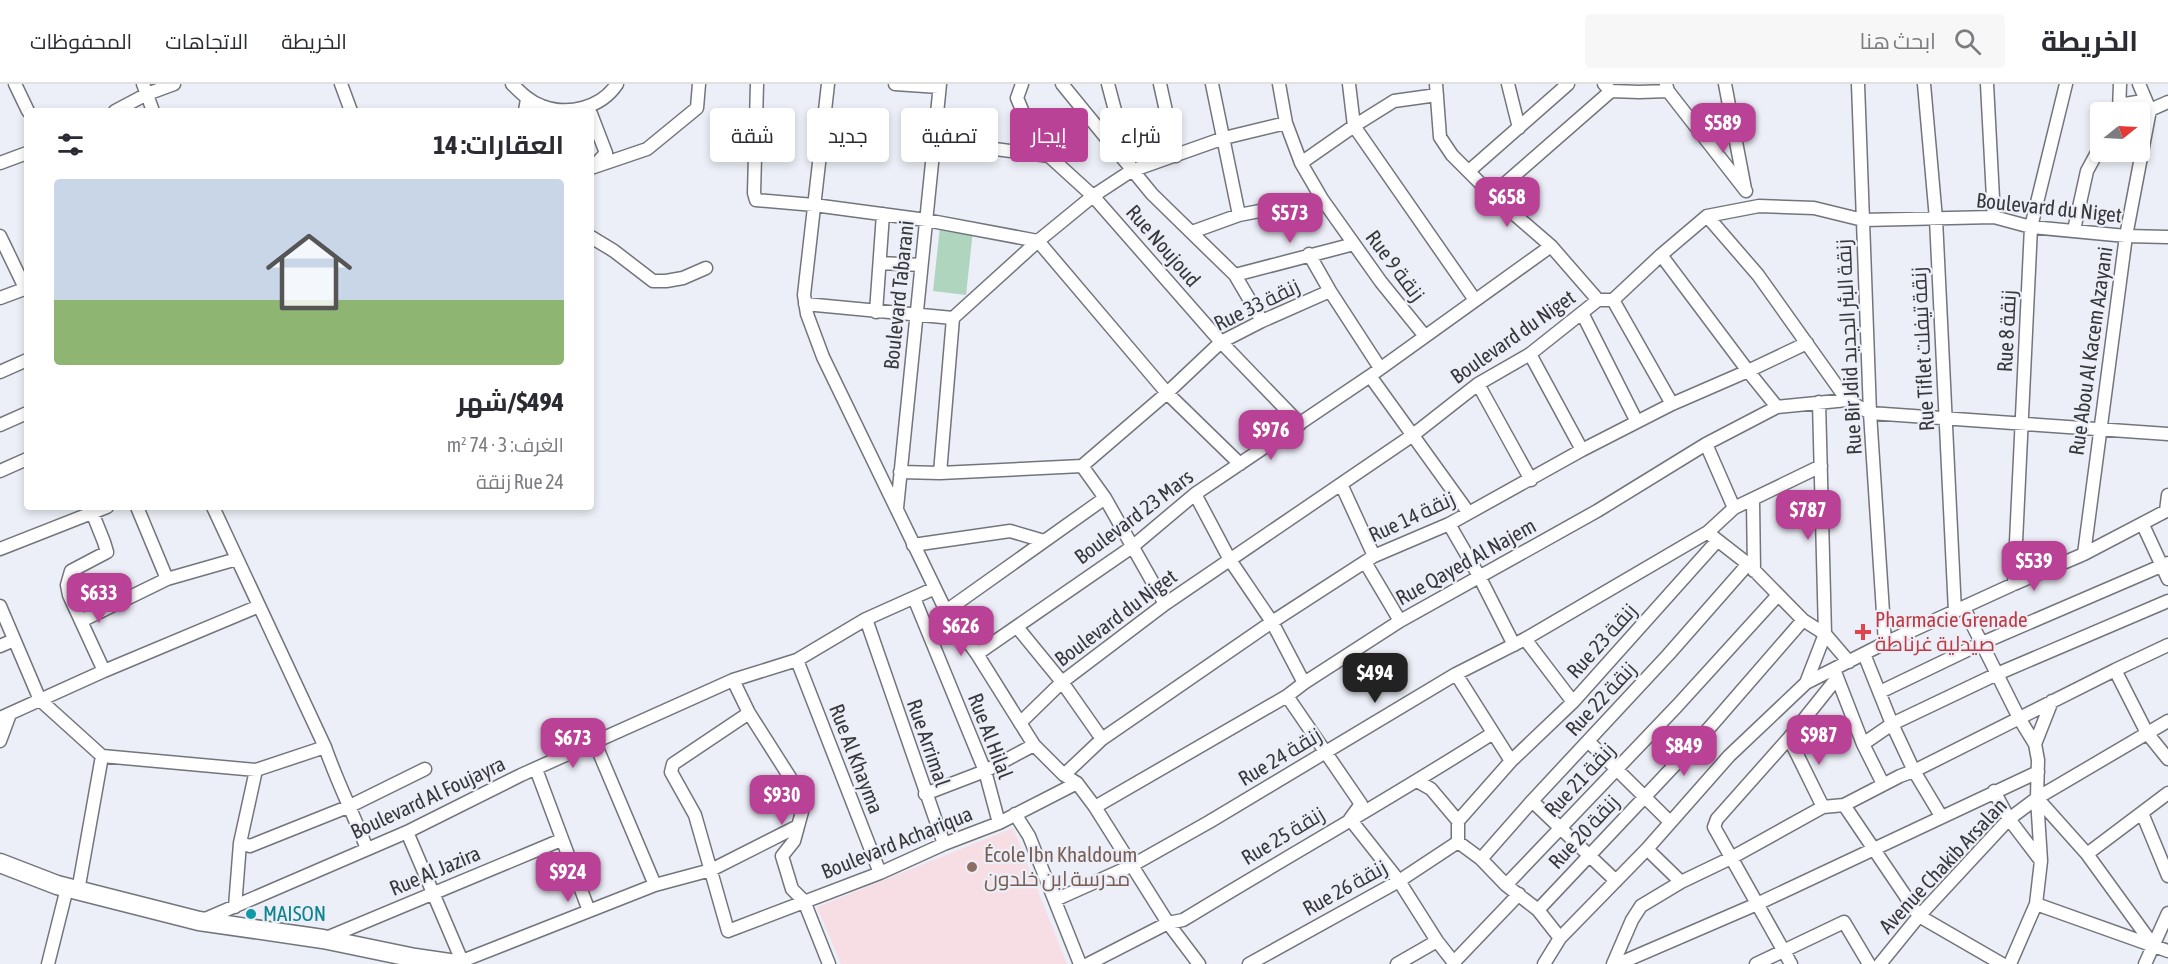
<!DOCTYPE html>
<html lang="ar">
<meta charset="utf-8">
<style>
body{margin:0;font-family:"Asap Condensed",Cairo,sans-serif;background:#f7f7f7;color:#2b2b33;direction:rtl;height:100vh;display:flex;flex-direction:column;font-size:22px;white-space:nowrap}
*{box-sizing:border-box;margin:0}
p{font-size:20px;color:#7c7c81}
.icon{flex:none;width:33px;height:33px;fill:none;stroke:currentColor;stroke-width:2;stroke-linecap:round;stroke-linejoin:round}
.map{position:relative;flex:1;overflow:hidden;direction:ltr}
.side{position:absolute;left:24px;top:24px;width:570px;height:402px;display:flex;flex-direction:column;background:#fff;border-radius:6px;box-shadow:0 3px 9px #0003;direction:rtl}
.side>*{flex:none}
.guide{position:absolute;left:612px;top:24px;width:570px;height:54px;direction:rtl;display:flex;gap:12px}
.needle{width:39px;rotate:72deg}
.buttons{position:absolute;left:2090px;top:18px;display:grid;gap:12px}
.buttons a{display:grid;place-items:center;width:60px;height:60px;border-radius:6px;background:#fff;box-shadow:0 3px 9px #0003;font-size:30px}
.price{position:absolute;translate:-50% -51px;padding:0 14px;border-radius:12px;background:#ba4296;color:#fff;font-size:20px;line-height:39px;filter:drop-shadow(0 2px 3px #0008)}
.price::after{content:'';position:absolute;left:50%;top:36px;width:18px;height:14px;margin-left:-9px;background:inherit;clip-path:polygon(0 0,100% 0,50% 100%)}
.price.current{background:#222;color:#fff}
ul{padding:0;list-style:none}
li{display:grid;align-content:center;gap:12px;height:318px;padding:0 30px}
li span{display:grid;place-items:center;height:186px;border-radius:6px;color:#555}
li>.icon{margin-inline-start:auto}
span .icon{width:108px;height:108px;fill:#fffc;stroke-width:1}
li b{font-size:26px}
h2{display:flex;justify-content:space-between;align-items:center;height:72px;padding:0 30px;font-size:26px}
.pill{padding:0 21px;border-radius:6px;background:#fff;box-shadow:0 3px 9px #0003;font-size:21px;line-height:54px}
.pill.current{background:#ba4296;color:#fff}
header{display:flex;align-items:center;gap:36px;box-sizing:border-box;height:84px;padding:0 30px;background:#fff;border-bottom:2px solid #e1e1e2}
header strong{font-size:28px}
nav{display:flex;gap:33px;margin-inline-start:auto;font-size:21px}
.search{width:420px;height:54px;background:#f7f7f7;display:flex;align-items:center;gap:15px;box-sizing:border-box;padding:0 21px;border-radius:6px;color:#7c7c81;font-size:22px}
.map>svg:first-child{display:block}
.education{fill:#f7dde4}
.green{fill:#b0d5bf}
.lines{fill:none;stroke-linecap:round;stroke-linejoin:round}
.minor-casing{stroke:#73757c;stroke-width:15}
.secondary-casing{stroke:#73757c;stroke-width:21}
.minor{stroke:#fff;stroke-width:12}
.secondary{stroke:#fff;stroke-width:18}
.health-dot{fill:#e0444e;stroke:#eceff7;stroke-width:2}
.education-dot{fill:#8d6e63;stroke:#eceff7;stroke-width:2}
.culture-dot{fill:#0f9aa8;stroke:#eceff7;stroke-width:2}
.labels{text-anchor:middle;stroke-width:4.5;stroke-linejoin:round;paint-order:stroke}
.street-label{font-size:21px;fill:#37383b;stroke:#eceff7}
.health-label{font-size:21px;fill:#be3a42;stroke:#eceff7;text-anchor:start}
.education-label{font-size:21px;fill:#785e54;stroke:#eceff7;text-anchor:start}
.culture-label{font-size:21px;fill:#0d838f;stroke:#eceff7;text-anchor:start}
</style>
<header>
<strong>الخريطة</strong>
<div class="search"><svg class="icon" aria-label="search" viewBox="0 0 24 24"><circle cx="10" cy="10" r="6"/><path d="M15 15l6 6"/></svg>ابحث هنا</div>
<nav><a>الخريطة</a><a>الاتجاهات</a><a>المحفوظات</a></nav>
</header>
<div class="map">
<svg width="2168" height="880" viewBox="0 0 2168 880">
<rect width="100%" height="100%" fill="#eceff7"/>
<path class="education" d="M 1013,744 L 1067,880 L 841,880 L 817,823 Z"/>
<path class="green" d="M 940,143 L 973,146 L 966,211 L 933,207 Z"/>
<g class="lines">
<g class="minor-casing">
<path id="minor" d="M 15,0 L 28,27
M 143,0 L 153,27
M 341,0 L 351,27
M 512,0 C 521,9 530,18 542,22 C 568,32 601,24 617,0
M 757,0 L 754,109 L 756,116 L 814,121 L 926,136 L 1038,157 L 1167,309 L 1240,380
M 828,0 L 804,211 L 807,230 L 823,273 L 946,527 L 977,570 L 1034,661 L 1064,691 L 1077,699 L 1095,723 L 1168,839 L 1199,880
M 895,0 L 939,3
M 1022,0 L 1017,14 L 1025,33 L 1049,72 L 1093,112 L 1221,258 L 1300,340
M 1062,0 L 1152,110 L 1235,191 L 1262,237
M 1108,0 L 1130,83
M 1160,0 L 1176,72
M 1212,0 L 1239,131
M 1279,0 L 1286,39 L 1301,79 L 1322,115 L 1381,198 L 1424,251
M 1349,0 L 1354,42 L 1475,216
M 1436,0 L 1440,53 L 1452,71 L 1492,111 L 1551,162 L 1598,216
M 1508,0 L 1519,44
M 1604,0 L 1611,7 L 1639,8 L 1668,7
M 1666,0 L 1668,7 L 1746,107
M 1725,0 L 1745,105
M 1858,0 L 1870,329 L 1885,559
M 1924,0 L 1936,135 L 1955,528
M 1987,0 L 1994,133
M 2119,21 L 2137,18 L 2150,26
M 2150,26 L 2168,18
M 115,27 L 147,10 L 174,0
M 525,27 L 527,15
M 2119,27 L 2120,0
M 591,30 L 606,69 L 594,82
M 934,57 L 1049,72
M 0,79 L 27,69
M 1301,79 L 1354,42 L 1394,17 L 1437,11
M 591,84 L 647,65 L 697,24 L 699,0
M 1469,87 L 1568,0
M 1492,111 L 1611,7
M 1707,132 L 1758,191 L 1847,316
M 2074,146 L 2087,87 L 2100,63
M 1192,148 L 1239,131 L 1322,115
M 0,152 L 25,204
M 591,153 L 614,167 L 653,197 L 666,197 L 683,194 L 706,184
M 1309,170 L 1330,207
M 1661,171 L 1748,287 L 1777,323
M 880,179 L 921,181
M 1235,191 L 1354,160
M 0,214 L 27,204
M 1613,216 L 1672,320
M 805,220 L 953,234
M 876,228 L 883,130
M 1582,229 L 1637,338
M 1530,270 L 1582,366
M 0,288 L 27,276
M 1370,292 L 1468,428
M 1478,300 L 1531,396
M 0,341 L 27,329
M 1706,360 L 1734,424
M 1082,382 L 1167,309 L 1221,258 L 1262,237 L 1330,207 L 1380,284
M 1082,382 L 1105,414 L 1165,520
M 0,387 L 27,375
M 900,388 L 940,389 L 1082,382
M 940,389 L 953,234 L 1038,157 L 1093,112 L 1131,87 L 1224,54 L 1286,39
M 1341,400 L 1374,472
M 1195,410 L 1230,476 L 1272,538 L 1304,599
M 1753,417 L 1754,487
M 90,423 L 104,458 L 107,468 L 71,487 L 67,501 L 69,511 L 104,587
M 137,423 L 167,495
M 213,423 L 325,663 C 337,698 354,731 367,765
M 897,424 L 940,0
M 2166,427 L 2168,411
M 1449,440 L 1479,492 L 1514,561
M 2143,441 L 2168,495
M 1712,452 L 1748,480 L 1803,536 L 1825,550 L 1849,578
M 913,461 L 1010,447 L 1044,457
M 0,465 L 107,423
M 2084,470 L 2126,152 L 2150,26 L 2139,0
M 1365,478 L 1400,537
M 2014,500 L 2031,143 L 2066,0
M 914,514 L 985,687 L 999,739
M 0,522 L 40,616 L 102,672 L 256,686
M 1964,524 L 2019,634 L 2035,660 L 2038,676 L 2037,714 L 2041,777 L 2036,820 L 2010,880
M 946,527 L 1105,414
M 866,535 L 944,760
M 81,537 L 167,495 L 237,475
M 1017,543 L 1062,598 L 1102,655
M 1525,555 L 1573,618
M 0,562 L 14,556
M 977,570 L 1132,463 L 1195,410 L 1370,292 L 1551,162
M 1864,570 L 1892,640 L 1914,687 L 1941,732
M 797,576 L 880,789
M 2115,586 L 2147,649 L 2168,675
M 1835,588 L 1863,660 L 1883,700
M 1456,590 L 1511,677 L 1458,737
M 733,596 L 749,629 L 798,706 L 801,716 L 803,724 L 794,757 L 782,772 L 792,805 L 804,817 L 829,880
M 1806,599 L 1825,550 L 1819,318
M 1880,608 L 1982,559 L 2168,479
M 1287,612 L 1361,720 L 1350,735 L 1399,797 L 1437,857 L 1455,880
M 749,629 L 673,680 L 671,688 L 695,731 L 728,847 L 880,789 L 944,760 L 999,739 L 1077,699
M 0,634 L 104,587 L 259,522
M 1020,639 L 1062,598 L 1165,520 L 1413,351 L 1478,300 L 1530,270 L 1598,216 L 1613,216 L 1661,171 L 1707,132 L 1759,122 L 1814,124 L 1863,136 L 1994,133 L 2031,143 L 2126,152 L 2168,153
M 1789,654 L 1823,723
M 0,657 L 10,630
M 1589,658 L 1670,738
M 595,659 L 655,801
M 1863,660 L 1892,640 L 1997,590 L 2168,517
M 2035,660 L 2052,617
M 1511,677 L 1573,618 L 1717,457
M 536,685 L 589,827
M 1064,691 L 1102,655 L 1272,538 L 1374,472 L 1449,440 L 1582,366 L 1672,320 L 1748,287 L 1807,259
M 1417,697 L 1431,705 L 1458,737 L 1458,758 L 1481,775 L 1506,801 L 1538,826 L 1560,854
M 1994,707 L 2009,735 L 2041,777
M 925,710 L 985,687 L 1034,661
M 2037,714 L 2087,770 L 2153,861
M 1532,717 L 1616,797
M 1844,721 L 1919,832 L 2002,880
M 1095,723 L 1287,612 L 1304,599 L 1400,537 L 1597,427 L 1706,360 L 1777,323 L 1847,316 L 1870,329 L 2168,350
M 2142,729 L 2168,792
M 1015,730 L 1029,752 L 1080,880
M 407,748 L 462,877
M 240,759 L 250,762 L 350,722 L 425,685
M 1647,765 L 1681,798
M 2087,770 L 2168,709
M 1481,775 L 1532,717 L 1668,571 L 1748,480
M 1506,801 L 1677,622 L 1778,511
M 78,807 L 102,672
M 1055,816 L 1131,782 L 1209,738 L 1456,590 L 1525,555 L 1708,448 L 1734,424 L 1821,382
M 2036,820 L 2168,867
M 235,823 L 240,759 L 256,686 L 325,663
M 1538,826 L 1704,650 L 1803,536
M 203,836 L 407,748 L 521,691 L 733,596 L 797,576 L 866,535 L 933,505
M 324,855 L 561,756
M 1454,878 L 1519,810
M 48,880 L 67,804
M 463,880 L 462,877 L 655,801 L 711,786 L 798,742
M 1088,880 L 1168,839 L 1183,836 C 1286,773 1392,714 1493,649
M 1249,880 L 1399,797 L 1458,758
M 1397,880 L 1437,857
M 1544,880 L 1560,854 L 1647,765 L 1729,672 L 1806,599 L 1885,559 L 2014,500 L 2084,470 L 2168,426
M 1613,880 L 1632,836 L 1641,822 L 1681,798 L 1731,774 L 1823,723 L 1844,721 L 1900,692 L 1914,687 L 2115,586 L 2168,561
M 1618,880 L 1757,820 L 2038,688
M 1756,880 L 1844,838 L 1869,880
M 1791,880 L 1714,743 L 1717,735 L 1789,654 L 1837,594
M 1880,880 L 1919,832 L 2009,735 L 2037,714 L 2168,637
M 2145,880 L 2168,829"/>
</g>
<g class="secondary-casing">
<path id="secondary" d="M 0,779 L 57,801 L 199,837 L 323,855 L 415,874 L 456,880"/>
</g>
<use href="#minor" class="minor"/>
<use href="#secondary" class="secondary"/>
</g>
<path class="health-dot" d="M1860 539h6v6h6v6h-6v6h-6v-6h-6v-6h6z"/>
<circle class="education-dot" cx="972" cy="783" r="6"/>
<circle class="culture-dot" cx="251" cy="830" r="6"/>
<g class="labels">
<g class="street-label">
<text transform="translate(2049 124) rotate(6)" y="7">Boulevard du Niget</text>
<text transform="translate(1163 162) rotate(49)" y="7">Rue Noujoud</text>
<text transform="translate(1395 182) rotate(53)" y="7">Rue 9 زنقة</text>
<text transform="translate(899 211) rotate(-84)" y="7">Boulevard Tabarani</text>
<text transform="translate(1257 221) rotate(-26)" y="7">Rue 33 زنقة</text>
<text transform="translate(2007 247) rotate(-87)" y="7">Rue 8 زنقة</text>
<text transform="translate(1513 253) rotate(-35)" y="7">Boulevard du Niget</text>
<text transform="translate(1849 263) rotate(-93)" y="7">Rue Bir Jdid زنقة البئر الجديد</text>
<text transform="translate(1923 265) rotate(-93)" y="7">Rue Tiflet زنقة تيفلت</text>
<text transform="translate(2091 267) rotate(-82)" y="7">Rue Abou Al Kacem Azayani</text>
<text transform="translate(1134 433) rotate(-37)" y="7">Boulevard 23 Mars</text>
<text transform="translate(1412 433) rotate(-25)" y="7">Rue 14 زنقة</text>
<text transform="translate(1466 478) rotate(-29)" y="7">Rue Qayed Al Najem</text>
<text transform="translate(1116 534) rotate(-37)" y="7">Boulevard du Niget</text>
<text transform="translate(1602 557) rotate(-48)" y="7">Rue 23 زنقة</text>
<text transform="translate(1601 615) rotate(-47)" y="7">Rue 22 زنقة</text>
<text transform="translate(990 652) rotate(69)" y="7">Rue Al Hilal</text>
<text transform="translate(928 659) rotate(71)" y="7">Rue Arrimal</text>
<text transform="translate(1280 673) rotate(-31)" y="7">Rue 24 زنقة</text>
<text transform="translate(856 675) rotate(69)" y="7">Rue Al Khayma</text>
<text transform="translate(1580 696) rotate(-47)" y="7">Rue 21 زنقة</text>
<text transform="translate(428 714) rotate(-25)" y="7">Boulevard Al Foujayra</text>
<text transform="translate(1584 748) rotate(-47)" y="7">Rue 20 زنقة</text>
<text transform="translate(1283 752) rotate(-31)" y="7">Rue 25 زنقة</text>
<text transform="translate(897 759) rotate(-22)" y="7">Boulevard Achariqua</text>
<text transform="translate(1943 782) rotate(-47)" y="7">Avenue Chakib Arsalan</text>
<text transform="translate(435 787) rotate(-23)" y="7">Rue Al Jazira</text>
<text transform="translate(1345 804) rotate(-29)" y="7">Rue 26 زنقة</text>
</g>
<g class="health-label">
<text x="1875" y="543">Pharmacie Grenade<tspan x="1875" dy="24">صيدلية غرناطة</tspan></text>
</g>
<g class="education-label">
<text x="984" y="778">École Ibn Khaldoum<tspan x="984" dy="24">مدرسة ابن خلدون</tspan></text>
</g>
<g class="culture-label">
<text x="263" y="837">MAISON</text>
</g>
</g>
</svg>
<div class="buttons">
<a><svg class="needle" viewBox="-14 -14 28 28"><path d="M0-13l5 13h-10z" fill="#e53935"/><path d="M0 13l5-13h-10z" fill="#7c7c81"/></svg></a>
</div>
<b class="price" style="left:1723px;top:70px">$589</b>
<b class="price" style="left:1507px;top:144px">$658</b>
<b class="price" style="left:1290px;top:160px">$573</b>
<b class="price" style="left:1271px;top:377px">$976</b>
<b class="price" style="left:1808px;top:457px">$787</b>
<b class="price" style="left:2034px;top:508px">$539</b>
<b class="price" style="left:99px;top:540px">$633</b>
<b class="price" style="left:961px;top:573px">$626</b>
<b class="price current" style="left:1375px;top:620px">$494</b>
<b class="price" style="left:1819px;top:682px">$987</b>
<b class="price" style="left:573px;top:685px">$673</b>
<b class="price" style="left:1684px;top:693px">$849</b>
<b class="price" style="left:782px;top:742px">$930</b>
<b class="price" style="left:568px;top:819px">$924</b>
<div class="guide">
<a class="pill">شراء</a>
<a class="pill current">إيجار</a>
<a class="pill">تصفية</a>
<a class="pill">جديد</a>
<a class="pill">شقة</a>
</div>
<section class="side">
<h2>العقارات: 14<svg class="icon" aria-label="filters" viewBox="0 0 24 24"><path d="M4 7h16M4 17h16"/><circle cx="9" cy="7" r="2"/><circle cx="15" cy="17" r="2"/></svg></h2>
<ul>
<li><span style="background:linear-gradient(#c9d6e8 65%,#8fb573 0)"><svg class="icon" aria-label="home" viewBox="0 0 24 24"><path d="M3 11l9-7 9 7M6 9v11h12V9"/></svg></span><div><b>$494/شهر</b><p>الغرف: 3 · 74 m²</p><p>Rue 24 زنقة</p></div></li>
</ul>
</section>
</div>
